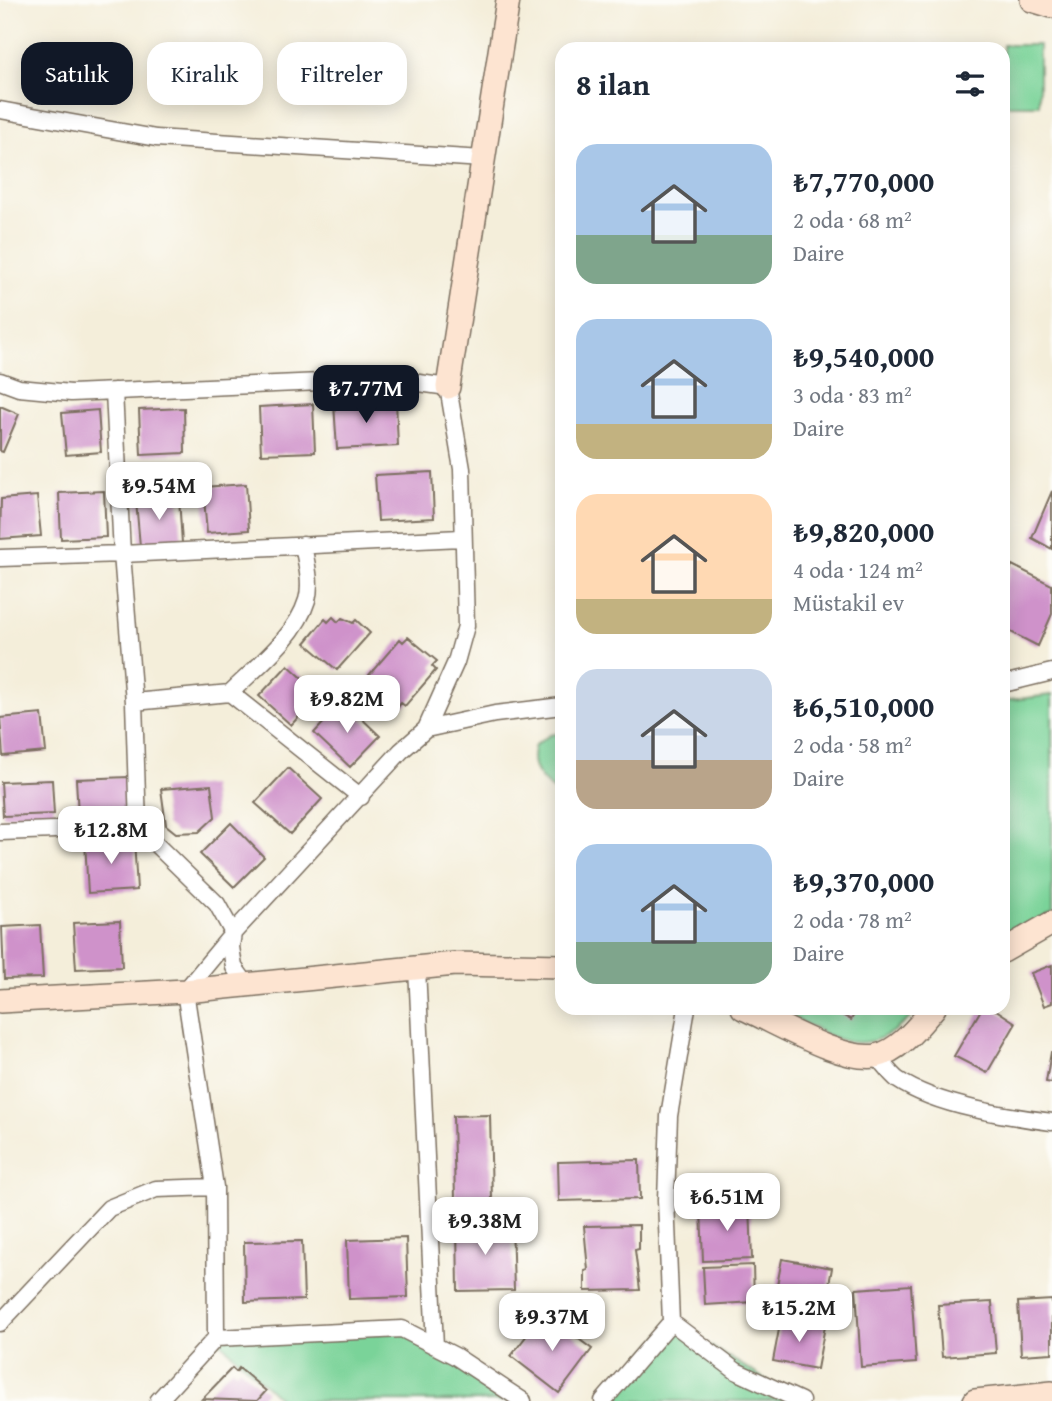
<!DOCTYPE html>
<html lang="tr">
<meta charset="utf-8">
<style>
body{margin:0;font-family:"Gentium Book Plus",serif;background:#f2f2f3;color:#1f2937;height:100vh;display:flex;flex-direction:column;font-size:26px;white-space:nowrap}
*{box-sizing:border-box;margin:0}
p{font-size:23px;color:#747a83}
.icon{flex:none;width:38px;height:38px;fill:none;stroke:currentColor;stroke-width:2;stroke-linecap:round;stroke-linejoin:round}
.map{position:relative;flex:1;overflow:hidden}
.drawer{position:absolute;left:555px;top:42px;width:455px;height:973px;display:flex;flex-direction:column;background:#fff;border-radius:21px;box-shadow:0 4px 18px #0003}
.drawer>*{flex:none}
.hud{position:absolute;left:21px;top:42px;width:429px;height:63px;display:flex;gap:14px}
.price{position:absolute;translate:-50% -60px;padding:0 16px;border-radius:14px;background:#fff;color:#222;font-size:23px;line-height:46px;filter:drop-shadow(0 2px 4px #0008)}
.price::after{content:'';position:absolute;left:50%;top:42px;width:21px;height:16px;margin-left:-10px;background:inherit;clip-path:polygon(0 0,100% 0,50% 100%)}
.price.on{background:#111827;color:#fff}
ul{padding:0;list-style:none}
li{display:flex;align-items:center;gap:21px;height:175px;padding:0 21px}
li span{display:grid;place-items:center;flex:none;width:196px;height:140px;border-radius:21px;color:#555}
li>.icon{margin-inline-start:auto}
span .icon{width:84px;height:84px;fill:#fffc;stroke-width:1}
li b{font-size:30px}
h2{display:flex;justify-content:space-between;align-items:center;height:84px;padding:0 21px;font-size:30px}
.chip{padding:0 24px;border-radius:21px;background:#fff;box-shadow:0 4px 18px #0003;font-size:24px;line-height:63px}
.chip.on{background:#111827;color:#fff}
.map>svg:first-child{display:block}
.green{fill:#7ad399;stroke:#5a7e5c;stroke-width:2}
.building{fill:#cf92ca}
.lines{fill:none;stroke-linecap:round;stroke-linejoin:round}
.street-casing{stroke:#7c6f60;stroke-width:19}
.secondary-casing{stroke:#7c6f60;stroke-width:26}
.street{stroke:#fff;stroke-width:16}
.secondary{stroke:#fde4d1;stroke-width:23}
</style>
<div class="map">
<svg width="1052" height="1401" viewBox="0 0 1052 1401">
<rect width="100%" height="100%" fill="#fdfcf7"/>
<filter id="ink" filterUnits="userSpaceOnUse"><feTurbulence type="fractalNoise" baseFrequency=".0143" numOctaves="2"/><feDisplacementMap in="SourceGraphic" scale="14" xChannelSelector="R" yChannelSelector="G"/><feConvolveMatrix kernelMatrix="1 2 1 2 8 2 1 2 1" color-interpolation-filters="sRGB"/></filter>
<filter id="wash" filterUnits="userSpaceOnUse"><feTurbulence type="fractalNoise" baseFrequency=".00686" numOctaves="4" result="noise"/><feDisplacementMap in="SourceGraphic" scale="28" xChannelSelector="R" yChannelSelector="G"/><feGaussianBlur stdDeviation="1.57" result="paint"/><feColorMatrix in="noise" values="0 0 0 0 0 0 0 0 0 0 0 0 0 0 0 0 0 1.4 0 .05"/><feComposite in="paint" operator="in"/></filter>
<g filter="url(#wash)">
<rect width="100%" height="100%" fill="#f4eeda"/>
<path class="green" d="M 1003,45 L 1039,45 L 1039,105 L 1003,105 Z
M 1052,695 L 1052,915 L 1003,936 L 1003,701 Z
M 562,733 L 562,798 C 544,782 527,771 535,745 L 550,735 Z
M 774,1008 L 921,1008 C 862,1067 839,1039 774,1008 Z
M 671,1322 L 801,1401 L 603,1401 Z
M 402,1329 L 523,1401 L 282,1401 L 216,1338 Z"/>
<g id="blocks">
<path class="building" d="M 396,401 L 398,446 L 337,449 L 334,404 Z
M 313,404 L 315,452 L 261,454 L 259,407 Z
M 0,406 L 19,414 L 3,452 L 0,451 Z
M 184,408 L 185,453 L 141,455 L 139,410 Z
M 98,410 L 101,452 L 66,455 L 62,413 Z
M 432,472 L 434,518 L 378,521 L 375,475 Z
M 246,484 L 249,530 L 207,533 L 203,487 Z
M 104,491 L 106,537 L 61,539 L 59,493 Z
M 1052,491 L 1052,549 L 1032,538 Z
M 37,496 L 41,536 L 0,539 L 1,499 Z
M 179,498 L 182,543 L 140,546 L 136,501 Z
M 1012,565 L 1052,585 L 1052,614 L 1038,646 L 1003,628 L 1003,589 Z
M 333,617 L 338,622 L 342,618 L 353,623 L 356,620 L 370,633 L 337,670 L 305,643 L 325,619 L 328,622 Z
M 408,637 L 437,661 L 432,666 L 436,670 L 405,706 L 401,703 L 398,707 L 370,683 L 373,679 L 369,675 L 400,639 L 403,642 Z
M 288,665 L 320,694 L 291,725 L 259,696 Z
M 340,705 L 356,713 L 380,736 L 350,767 L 314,733 Z
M 42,714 L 46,752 L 3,756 L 0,718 Z
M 288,768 L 322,799 L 290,834 L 255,803 Z
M 129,777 L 130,813 L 78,815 L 76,779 Z
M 52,780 L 54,814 L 3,816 L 1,782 Z
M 211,785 L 215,817 L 199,832 L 176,833 L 166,825 L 161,789 Z
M 231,823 L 264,857 L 234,887 L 200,854 Z
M 134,839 L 137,890 L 88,893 L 85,842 Z
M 120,921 L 122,967 L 76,969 L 73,923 Z
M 40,925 L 43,978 L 4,979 L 2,927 Z
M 1052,965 L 1052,1003 L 1044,1006 L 1031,973 Z
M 844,1008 L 855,1013 L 851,1020 L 840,1014 Z
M 982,1008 L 993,1008 L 1016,1023 L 987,1073 L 954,1056 Z
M 1051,1052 L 1052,1052 L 1052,1083 L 1046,1082 Z
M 490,1115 L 492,1200 L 455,1200 L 453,1116 Z
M 639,1160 L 640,1199 L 559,1201 L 558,1162 Z
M 750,1205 L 752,1259 L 703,1261 L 701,1208 Z
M 512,1222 L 514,1290 L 458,1291 L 457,1223 Z
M 639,1225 L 639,1249 L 635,1250 L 640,1290 L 585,1291 L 585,1271 L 588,1270 L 584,1226 Z
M 406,1238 L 408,1297 L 349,1299 L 347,1240 Z
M 302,1241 L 304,1300 L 245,1302 L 244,1242 Z
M 782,1259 L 832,1268 L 822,1322 L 780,1315 L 783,1298 L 775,1296 Z
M 753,1265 L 754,1302 L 705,1305 L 703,1267 Z
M 911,1285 L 916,1363 L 861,1367 L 856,1289 Z
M 1052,1300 L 1052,1353 L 1021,1355 L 1018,1302 Z
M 992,1302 L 996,1353 L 942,1357 L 938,1305 Z
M 544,1313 L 592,1349 L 559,1393 L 511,1356 Z
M 781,1319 L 825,1326 L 817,1369 L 773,1361 Z
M 232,1368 L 236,1372 L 239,1368 L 266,1391 L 257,1401 L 202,1399 Z"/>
</g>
</g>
<g filter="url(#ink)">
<use href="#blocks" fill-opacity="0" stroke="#7c6f60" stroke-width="2"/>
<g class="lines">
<g class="street-casing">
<path id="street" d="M 0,110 L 156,138 L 483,159
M 0,381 L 19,388 L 71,393 L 390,379 L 448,387 L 462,469 L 466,626 L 456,662 L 426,729 L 401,751 L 233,933 L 185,991 L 215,1187 L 216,1338 L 158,1401
M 0,558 L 122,554 L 114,391
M 1003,684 L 1052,672
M 230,693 C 256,667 296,637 307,600 C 312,583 306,562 303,545
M 134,702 L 230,693 L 361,797
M 426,729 L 495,714 L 562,706
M 138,827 L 134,702 L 122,554 L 461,538
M 0,832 L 138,827 L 217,904 L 233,933 L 231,947 L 234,967 L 247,985
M 417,968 L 435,1346
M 876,1056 C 883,1063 890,1074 898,1080 C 937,1106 1006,1116 1052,1122
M 671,1322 L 736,1371 L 801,1401
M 0,1323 L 109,1208 L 156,1189 L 215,1187
M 216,1338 L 402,1329 L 455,1356 L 523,1401
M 603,1401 L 671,1322 L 666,1200 L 669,1116 L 687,1008"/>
</g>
<g class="secondary-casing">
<path id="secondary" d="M 1032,0 L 1052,6
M 448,387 L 508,0
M 1003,951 L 1052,923
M 0,1001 L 185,991 L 455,964 L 562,966
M 743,1008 C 776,1022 841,1062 876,1056 C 900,1051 919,1025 934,1008
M 975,1401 L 1052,1393"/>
</g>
<use href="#street" class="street"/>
<use href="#secondary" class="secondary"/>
</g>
</g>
</svg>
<b class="price on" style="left:366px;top:425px">₺7.77M</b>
<b class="price" style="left:159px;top:522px">₺9.54M</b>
<b class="price" style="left:347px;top:735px">₺9.82M</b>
<b class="price" style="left:111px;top:866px">₺12.8M</b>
<b class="price" style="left:727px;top:1233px">₺6.51M</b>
<b class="price" style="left:485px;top:1257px">₺9.38M</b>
<b class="price" style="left:799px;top:1344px">₺15.2M</b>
<b class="price" style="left:552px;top:1353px">₺9.37M</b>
<div class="hud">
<a class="chip on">Satılık</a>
<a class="chip">Kiralık</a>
<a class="chip">Filtreler</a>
</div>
<section class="drawer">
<h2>8 ilan<svg class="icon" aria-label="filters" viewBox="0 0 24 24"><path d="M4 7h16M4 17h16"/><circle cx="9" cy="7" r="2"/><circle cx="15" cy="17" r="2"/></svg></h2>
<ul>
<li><span style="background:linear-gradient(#a9c7e8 65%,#7fa58c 0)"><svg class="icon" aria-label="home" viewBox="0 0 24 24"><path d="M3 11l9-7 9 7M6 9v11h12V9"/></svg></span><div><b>₺7,770,000</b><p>2 oda · 68 m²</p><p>Daire</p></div></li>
<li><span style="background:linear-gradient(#a9c7e8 75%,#c2b280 0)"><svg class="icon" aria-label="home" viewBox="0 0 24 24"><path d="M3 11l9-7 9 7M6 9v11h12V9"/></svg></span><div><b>₺9,540,000</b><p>3 oda · 83 m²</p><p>Daire</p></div></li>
<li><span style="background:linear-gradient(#ffd9b3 75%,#c2b280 0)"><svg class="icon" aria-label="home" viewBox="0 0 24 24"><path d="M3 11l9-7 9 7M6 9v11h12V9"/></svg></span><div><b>₺9,820,000</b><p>4 oda · 124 m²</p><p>Müstakil ev</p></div></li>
<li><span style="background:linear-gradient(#c9d6e8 65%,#b9a48a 0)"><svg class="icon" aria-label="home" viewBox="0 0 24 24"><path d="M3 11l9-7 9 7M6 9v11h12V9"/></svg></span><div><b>₺6,510,000</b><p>2 oda · 58 m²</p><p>Daire</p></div></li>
<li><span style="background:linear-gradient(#a9c7e8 70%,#7fa58c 0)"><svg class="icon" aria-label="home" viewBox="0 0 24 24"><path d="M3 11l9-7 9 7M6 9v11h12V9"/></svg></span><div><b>₺9,370,000</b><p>2 oda · 78 m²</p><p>Daire</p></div></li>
</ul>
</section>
</div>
